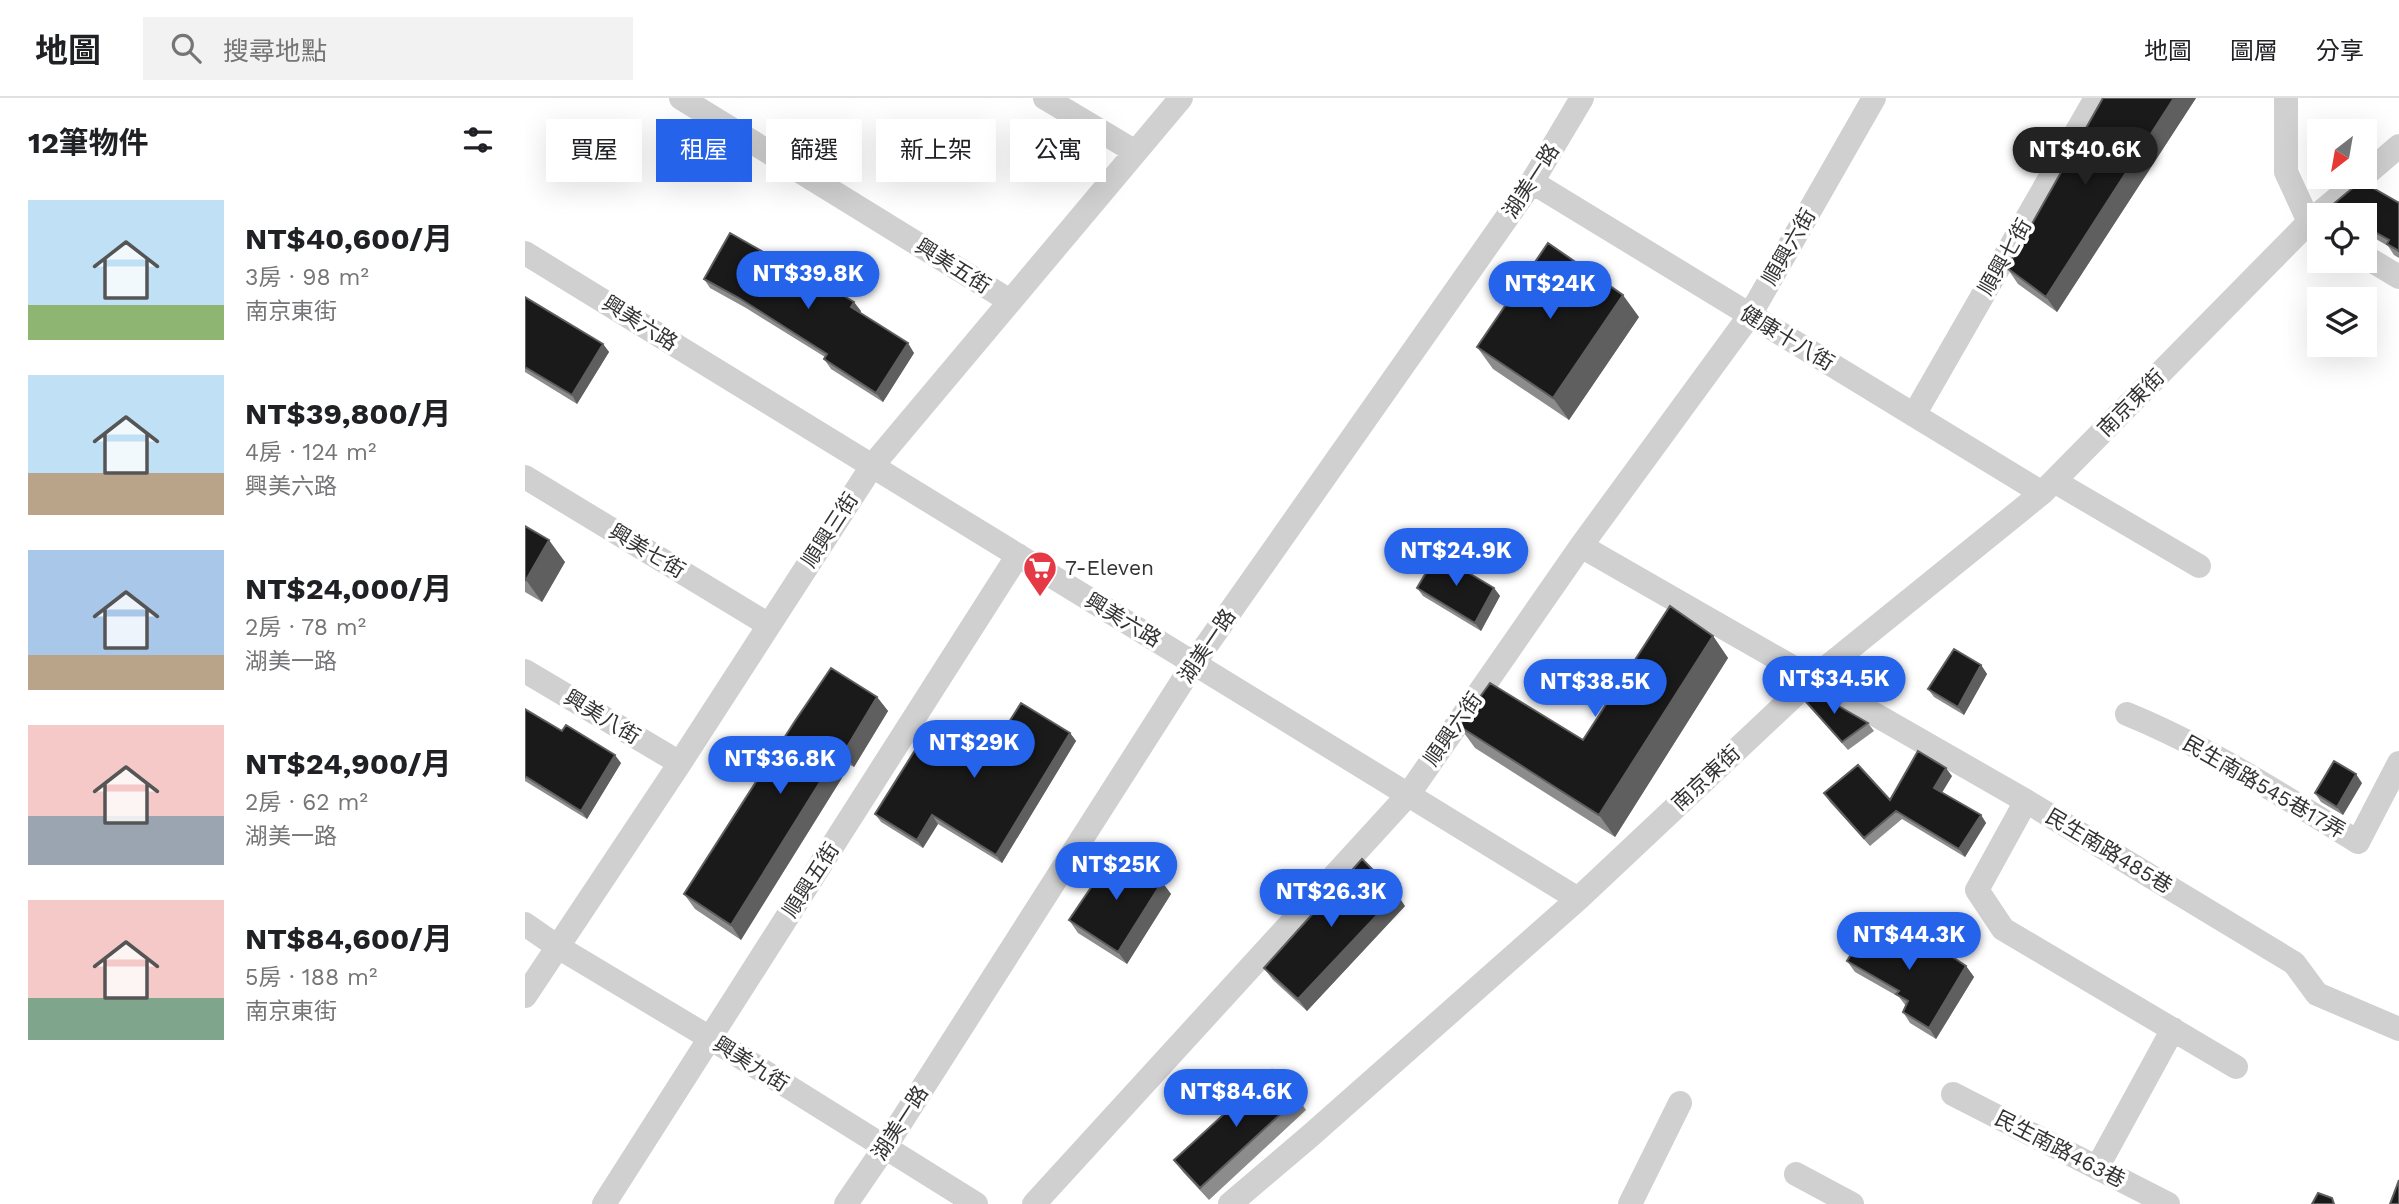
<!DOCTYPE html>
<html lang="zh-TW">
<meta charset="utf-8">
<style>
body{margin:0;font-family:"Work Sans","Noto Sans TC",sans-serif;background:#f2f2f2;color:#202124;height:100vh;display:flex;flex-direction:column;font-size:26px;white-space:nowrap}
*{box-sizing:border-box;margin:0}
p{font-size:23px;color:#757577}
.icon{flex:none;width:38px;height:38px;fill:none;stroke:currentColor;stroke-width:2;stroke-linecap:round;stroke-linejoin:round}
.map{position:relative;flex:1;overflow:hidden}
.drawer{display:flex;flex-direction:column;background:#fff;width:525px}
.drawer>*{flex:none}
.guide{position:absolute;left:21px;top:21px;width:665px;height:63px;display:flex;gap:14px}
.needle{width:46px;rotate:211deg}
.controls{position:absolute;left:1782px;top:21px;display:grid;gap:14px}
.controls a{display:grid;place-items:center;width:70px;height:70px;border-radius:0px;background:#fff;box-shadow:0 7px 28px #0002;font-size:35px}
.price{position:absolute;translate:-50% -60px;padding:0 16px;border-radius:24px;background:#2563eb;color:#fff;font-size:23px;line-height:46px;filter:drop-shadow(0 2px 4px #0008)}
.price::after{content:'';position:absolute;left:50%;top:42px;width:21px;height:16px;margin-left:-10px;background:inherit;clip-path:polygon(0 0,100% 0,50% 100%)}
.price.active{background:#222;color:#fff}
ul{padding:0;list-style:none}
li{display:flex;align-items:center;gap:21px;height:175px;padding:0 28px}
li span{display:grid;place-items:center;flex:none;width:196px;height:140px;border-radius:0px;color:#555}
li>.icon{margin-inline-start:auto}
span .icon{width:84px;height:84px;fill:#fffc;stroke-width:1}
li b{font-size:30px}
h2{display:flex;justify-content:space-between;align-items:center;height:84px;padding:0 28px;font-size:30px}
.chip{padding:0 24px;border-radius:0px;background:#fff;box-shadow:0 7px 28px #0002;font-size:24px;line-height:63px}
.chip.active{background:#2563eb;color:#fff}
header{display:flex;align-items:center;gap:42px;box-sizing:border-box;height:98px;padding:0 35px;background:#fff;border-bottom:2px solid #e0e0e0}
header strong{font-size:33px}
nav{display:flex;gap:38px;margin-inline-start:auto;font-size:24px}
.search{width:490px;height:63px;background:#f2f2f2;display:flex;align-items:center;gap:18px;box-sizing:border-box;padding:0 24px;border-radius:0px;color:#757577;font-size:26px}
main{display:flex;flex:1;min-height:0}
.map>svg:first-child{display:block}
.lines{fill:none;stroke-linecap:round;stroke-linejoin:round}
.minor{stroke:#d0d0d0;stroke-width:24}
.wall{fill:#8c8c8c}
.shaded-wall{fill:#5f5f5f}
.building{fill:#1a1a1a;stroke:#5f5f5f;stroke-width:2}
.labels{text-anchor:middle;stroke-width:7;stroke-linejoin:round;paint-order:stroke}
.street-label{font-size:21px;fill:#333;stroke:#fff}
.poi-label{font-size:21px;fill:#333;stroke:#fff;text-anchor:start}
</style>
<header>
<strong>地圖</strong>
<div class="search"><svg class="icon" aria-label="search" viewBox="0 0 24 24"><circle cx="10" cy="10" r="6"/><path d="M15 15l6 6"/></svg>搜尋地點</div>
<nav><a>地圖</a><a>圖層</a><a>分享</a></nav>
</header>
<main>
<section class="drawer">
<h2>12筆物件<svg class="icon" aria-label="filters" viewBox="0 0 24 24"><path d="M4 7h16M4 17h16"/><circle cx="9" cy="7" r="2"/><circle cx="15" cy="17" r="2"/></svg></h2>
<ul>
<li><span style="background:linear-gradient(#bfe0f5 75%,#8fb573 0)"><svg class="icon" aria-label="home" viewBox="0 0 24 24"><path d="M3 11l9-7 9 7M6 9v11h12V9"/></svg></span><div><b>NT$40,600/月</b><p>3房 · 98 m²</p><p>南京東街</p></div></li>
<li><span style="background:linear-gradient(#bfe0f5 70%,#b9a48a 0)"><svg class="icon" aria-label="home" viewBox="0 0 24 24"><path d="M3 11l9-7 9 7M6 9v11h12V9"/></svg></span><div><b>NT$39,800/月</b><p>4房 · 124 m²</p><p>興美六路</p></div></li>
<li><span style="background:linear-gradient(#a9c7e8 75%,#b9a48a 0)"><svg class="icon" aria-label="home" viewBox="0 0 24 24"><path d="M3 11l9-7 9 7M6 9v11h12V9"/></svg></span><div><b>NT$24,000/月</b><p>2房 · 78 m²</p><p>湖美一路</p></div></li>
<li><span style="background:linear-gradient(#f6c9c9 65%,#9aa5b1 0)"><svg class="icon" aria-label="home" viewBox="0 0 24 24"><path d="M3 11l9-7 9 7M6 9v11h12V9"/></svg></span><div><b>NT$24,900/月</b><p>2房 · 62 m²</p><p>湖美一路</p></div></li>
<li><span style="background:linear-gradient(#f6c9c9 70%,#7fa58c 0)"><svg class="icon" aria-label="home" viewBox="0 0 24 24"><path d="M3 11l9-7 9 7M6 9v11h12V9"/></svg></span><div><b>NT$84,600/月</b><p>5房 · 188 m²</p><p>南京東街</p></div></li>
</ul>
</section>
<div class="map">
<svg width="1874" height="1106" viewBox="0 0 1874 1106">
<rect width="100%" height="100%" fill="#fff"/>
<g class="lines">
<path class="minor" d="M 156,0 L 485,203
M 520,0 L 609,53
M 1761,0 L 1761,74 L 1784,124 L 1794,130
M 1839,78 L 1874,48
M 1007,84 L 1517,395
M 0,155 L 1053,801
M 1839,158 L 1874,179
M 1389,317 L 1571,0
M 0,379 L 244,527
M 1529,383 L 1674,468
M 1056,448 L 1501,703 L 1769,865 L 1792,896 L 1874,931
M 0,573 L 155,665
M 1602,616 C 1683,649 1758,698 1833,744 L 1874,665
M 1501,703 L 1452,792 L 1478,831 L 1711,969
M 0,826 L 33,849 L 185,940 L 451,1106
M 0,898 L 155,665 L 347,368 L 656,0
M 1428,996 L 1643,1106
M 1572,1070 L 1648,931
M 1271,1076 L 1327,1106
M 79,1106 L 493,457
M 321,1106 L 360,1049 L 669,565 L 1007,84 L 1057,0
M 509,1106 L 883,697 L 1056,448 L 1225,217 L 1349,0
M 705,1106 L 785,1038 L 1053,801 L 1287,581 L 1517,395 L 1784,124 L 1838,79
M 1105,1106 L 1155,1005"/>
</g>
<path class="wall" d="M 1578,0 L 1671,0 L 1532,214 L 1493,186 L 1482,170 Z
M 1874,105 L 1874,160 L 1869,157 L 1863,148 L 1839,134 L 1839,117 L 1812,117 L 1806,108 Z
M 179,181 L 336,213 L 335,215 L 389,255 L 358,304 L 306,271 L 299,261 L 300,259 L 221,210 L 185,190 Z
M 0,199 L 78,246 L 84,254 L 52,306 L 0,274 Z
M 1114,219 L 1044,322 L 968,271 L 952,249 Z
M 0,428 L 40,464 L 17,504 L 0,494 Z
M 892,490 L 969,490 L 975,498 L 956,533 L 898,498 Z
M 1188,538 L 1203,560 L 1090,739 L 950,650 L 934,628 L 1058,642 Z
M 1456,567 L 1462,576 L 1439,617 L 1409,599 L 1403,591 Z
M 1276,598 L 1343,625 L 1349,633 L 1323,652 L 1282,606 Z
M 352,599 L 363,613 L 329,669 L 325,667 L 216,842 L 170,811 L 159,796 Z
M 0,611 L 37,633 L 96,665 L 62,721 L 0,683 Z
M 545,635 L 551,643 L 477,765 L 413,726 L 398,750 L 356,724 L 350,716 L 462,659 Z
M 1427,678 L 1417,694 L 1456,717 L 1461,725 L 1440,759 L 1377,721 L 1345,748 L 1305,704 L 1299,695 L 1365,702 Z
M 1837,685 L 1818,717 L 1796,704 L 1790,695 Z
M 637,784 L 646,796 L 602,866 L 553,835 L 544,822 Z
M 880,808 L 782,913 L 748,882 L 739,870 Z
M 1396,857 L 1441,868 L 1449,879 L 1411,941 L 1385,925 L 1378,914 L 1381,908 L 1374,899 L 1330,874 L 1322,863 Z
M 773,1000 L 781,1012 L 684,1102 L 658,1074 L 649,1062 Z"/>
<path class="shaded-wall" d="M 1649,0 L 1671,0 L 1532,214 L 1521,199 Z
M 1098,197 L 1114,219 L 1044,322 L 1028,300 Z
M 329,204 L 336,213 L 333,219 L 326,209 Z
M 383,245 L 389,255 L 358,304 L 351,295 Z
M 78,246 L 84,254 L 52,306 L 47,297 Z
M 24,442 L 40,464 L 17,504 L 1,482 Z
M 969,490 L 975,498 L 956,533 L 950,525 Z
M 1188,538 L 1203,560 L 1090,739 L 1074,717 Z
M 1456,567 L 1462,576 L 1439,617 L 1433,609 Z
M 352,599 L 363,613 L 329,669 L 319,654 Z
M 545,635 L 551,643 L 477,765 L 471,757 Z
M 315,652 L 325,667 L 216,842 L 206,827 Z
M 90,657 L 96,665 L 62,721 L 56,713 Z
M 1421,670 L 1427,678 L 1415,698 L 1409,690 Z
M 1831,676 L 1837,685 L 1818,717 L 1812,709 Z
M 407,717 L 413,726 L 398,750 L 392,742 Z
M 1456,717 L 1461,725 L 1440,759 L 1434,751 Z
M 637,784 L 646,796 L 602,866 L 593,854 Z
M 872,796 L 880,808 L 782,913 L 773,901 Z
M 1441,868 L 1449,879 L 1411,941 L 1404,930 Z"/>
<path class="building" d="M 1578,0 L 1649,0 L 1521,199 L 1482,170 Z
M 1836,83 L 1874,105 L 1874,153 L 1862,146 L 1864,142 L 1839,128 L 1839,117 L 1822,117 L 1806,108 Z
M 205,135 L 240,155 L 268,167 L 329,204 L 326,209 L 383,245 L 351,295 L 299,261 L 302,256 L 214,200 L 179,181 Z
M 1023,145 L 1098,197 L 1028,300 L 952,249 Z
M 0,199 L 78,246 L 47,297 L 0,269 Z
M 0,428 L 24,442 L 1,482 L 0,481 Z
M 912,456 L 969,490 L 950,525 L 892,490 Z
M 1145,508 L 1188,538 L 1074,717 L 934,628 L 965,585 L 1058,642 Z
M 1429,551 L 1456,567 L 1433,609 L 1403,591 Z
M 306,570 L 352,599 L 319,654 L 315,652 L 206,827 L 159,796 L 270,623 Z
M 1284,591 L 1343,625 L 1317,644 L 1276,598 Z
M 496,605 L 545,635 L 471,757 L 407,717 L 392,742 L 350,716 L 407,625 L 462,659 Z
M 0,611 L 37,633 L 41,627 L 90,657 L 56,713 L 0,678 Z
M 1393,653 L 1421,670 L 1409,690 L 1456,717 L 1434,751 L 1371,713 L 1339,740 L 1299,695 L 1333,667 L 1365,702 Z
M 1809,663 L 1831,676 L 1812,709 L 1790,695 Z
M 590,754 L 637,784 L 593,854 L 544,822 Z
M 837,761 L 872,796 L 773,901 L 739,870 Z
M 1345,825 L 1396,857 L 1405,844 L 1441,868 L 1404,930 L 1378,914 L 1383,903 L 1371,896 L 1374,893 L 1322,863 Z
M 747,972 L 773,1000 L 675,1090 L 649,1062 Z
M 1874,1082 L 1874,1106 L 1865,1106 Z
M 1793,1095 L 1807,1100 L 1809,1106 L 1787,1106 Z"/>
<defs>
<g id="supermarket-pin" transform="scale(1.75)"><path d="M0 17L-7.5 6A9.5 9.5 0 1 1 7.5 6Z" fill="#e63946" stroke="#fff"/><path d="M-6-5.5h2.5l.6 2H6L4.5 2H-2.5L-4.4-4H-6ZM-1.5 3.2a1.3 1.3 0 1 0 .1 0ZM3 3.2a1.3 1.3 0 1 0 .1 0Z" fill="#fff"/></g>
</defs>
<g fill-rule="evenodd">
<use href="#supermarket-pin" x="515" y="470"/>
</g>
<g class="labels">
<g class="street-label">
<text transform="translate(1006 83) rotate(-57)" y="7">湖美一路</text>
<text transform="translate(1264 149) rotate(-60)" y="7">順興六街</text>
<text transform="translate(1480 159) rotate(-60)" y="7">順興七街</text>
<text transform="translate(428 168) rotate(32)" y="7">興美五街</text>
<text transform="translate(115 225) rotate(32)" y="7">興美六路</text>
<text transform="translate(1262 240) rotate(31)" y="7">健康十八街</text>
<text transform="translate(1606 305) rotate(-45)" y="7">南京東街</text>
<text transform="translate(305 432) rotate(-57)" y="7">順興三街</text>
<text transform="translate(122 453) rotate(31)" y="7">興美七街</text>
<text transform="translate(598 522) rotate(31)" y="7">興美六路</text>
<text transform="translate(682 548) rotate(-56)" y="7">湖美一路</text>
<text transform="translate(77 619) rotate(31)" y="7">興美八街</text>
<text transform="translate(928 631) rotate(-55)" y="7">順興六街</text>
<text transform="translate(1181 680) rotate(-43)" y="7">南京東街</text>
<text transform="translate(1739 689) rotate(30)" y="7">民生南路545巷17弄</text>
<text transform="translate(1584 753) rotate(31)" y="7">民生南路485巷</text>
<text transform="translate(286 782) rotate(-57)" y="7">順興五街</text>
<text transform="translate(226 966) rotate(32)" y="7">興美九街</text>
<text transform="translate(375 1025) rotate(-57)" y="7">湖美一路</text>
<text transform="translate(1535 1051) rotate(27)" y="7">民生南路463巷</text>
</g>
<g class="poi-label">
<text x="540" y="477">7-Eleven</text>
</g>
</g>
</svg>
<div class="controls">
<a><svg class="needle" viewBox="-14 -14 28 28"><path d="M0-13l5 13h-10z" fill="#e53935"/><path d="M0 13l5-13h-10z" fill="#757577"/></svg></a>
<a><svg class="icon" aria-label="locate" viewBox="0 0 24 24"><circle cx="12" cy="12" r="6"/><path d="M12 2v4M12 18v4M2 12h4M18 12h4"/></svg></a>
<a><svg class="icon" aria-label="layers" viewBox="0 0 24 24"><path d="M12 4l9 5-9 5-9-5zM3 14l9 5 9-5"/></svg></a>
</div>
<b class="price active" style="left:1560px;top:89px">NT$40.6K</b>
<b class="price" style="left:283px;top:213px">NT$39.8K</b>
<b class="price" style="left:1025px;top:223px">NT$24K</b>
<b class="price" style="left:931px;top:490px">NT$24.9K</b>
<b class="price" style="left:1309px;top:618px">NT$34.5K</b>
<b class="price" style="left:1070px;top:621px">NT$38.5K</b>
<b class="price" style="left:449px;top:682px">NT$29K</b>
<b class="price" style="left:255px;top:698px">NT$36.8K</b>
<b class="price" style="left:591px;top:804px">NT$25K</b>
<b class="price" style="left:806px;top:831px">NT$26.3K</b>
<b class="price" style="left:1384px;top:874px">NT$44.3K</b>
<b class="price" style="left:711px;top:1031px">NT$84.6K</b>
<div class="guide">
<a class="chip">買屋</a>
<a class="chip active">租屋</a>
<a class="chip">篩選</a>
<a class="chip">新上架</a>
<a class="chip">公寓</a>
</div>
</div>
</main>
